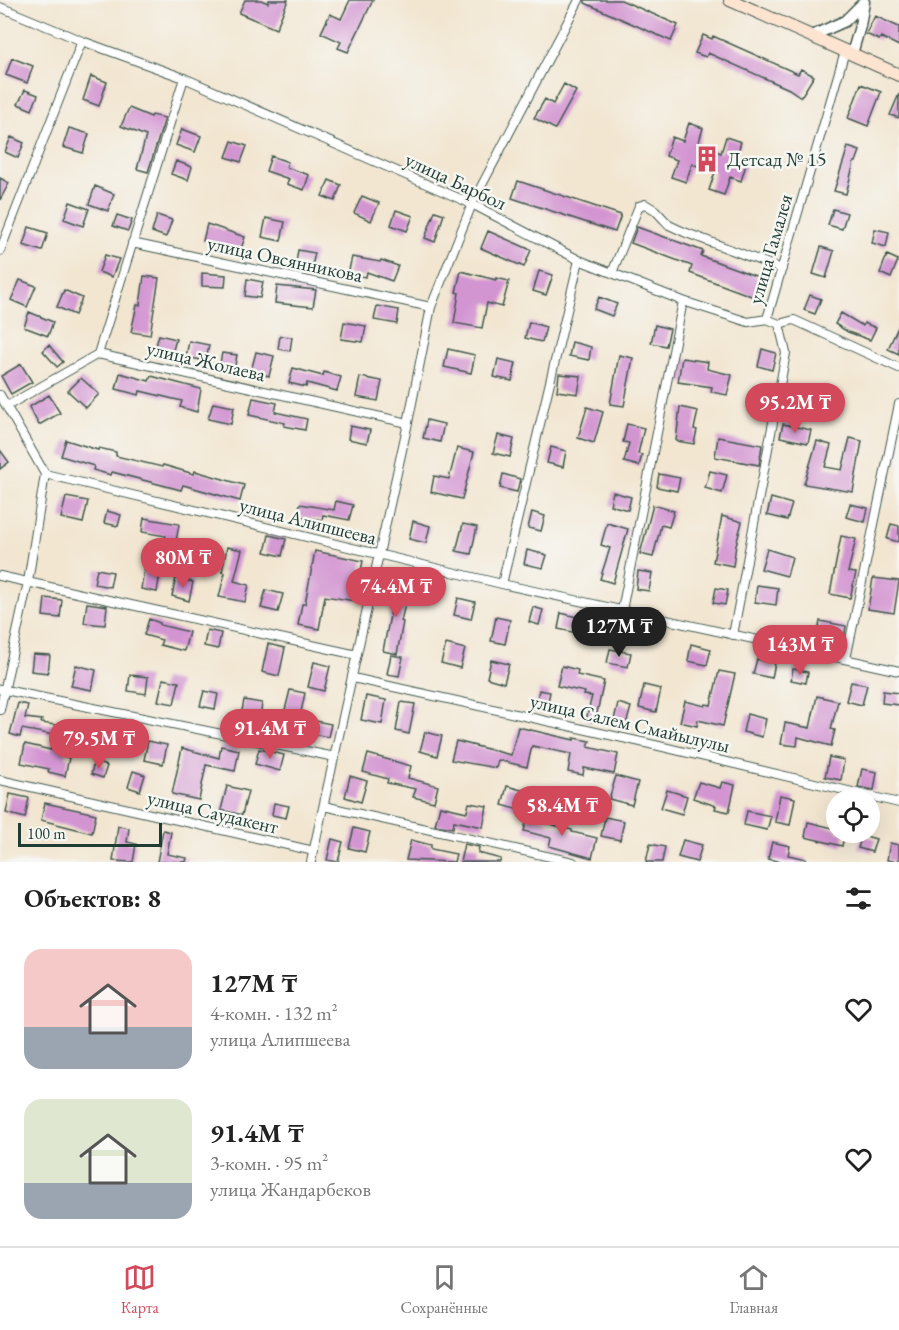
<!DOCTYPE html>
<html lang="ru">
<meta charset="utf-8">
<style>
body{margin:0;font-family:"EB Garamond",serif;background:#f2f2f2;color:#222;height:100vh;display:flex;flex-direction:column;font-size:22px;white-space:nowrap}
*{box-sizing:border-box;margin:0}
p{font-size:20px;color:#767676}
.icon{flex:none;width:33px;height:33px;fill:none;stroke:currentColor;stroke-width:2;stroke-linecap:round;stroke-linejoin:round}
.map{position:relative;height:862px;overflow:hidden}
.panel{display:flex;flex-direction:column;background:#fff;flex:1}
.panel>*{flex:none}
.controls{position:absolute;left:826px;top:789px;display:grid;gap:12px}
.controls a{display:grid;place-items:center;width:54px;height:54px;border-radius:50%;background:#fff;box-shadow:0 6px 24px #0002;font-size:30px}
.scale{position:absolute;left:18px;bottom:15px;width:144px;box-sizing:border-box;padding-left:6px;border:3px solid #1f3d34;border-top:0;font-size:16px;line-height:21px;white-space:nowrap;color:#1f3d34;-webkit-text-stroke:4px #f6f6f2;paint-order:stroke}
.price{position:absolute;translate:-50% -51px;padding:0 14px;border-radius:21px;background:#d1495b;color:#fff;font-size:20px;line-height:39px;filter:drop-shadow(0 2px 3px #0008)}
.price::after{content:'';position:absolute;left:50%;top:36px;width:18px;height:14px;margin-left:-9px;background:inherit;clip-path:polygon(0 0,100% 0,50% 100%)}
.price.current{background:#222;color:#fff}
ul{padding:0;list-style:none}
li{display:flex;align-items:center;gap:18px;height:150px;padding:0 24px}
li span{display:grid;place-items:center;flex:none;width:168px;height:120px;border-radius:18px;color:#555}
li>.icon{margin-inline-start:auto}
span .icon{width:72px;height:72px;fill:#fffc;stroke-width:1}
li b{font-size:26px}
h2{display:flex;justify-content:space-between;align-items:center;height:72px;padding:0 24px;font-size:26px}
.tabs{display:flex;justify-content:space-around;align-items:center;height:84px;border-top:2px solid #e0e0e0;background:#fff;font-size:16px;color:#767676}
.tabs a{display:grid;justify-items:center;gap:3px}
.tabs .current{color:#d1495b}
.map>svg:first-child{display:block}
.building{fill:#d395d2}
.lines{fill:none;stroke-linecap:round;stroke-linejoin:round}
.minor-casing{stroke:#3f564c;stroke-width:10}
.tertiary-casing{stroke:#3f564c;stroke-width:13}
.secondary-casing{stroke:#3f564c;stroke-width:14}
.minor{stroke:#fff;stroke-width:8}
.tertiary{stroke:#fff;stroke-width:10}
.secondary{stroke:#fde4d0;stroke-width:12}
.labels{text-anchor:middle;stroke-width:5;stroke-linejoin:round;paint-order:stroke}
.poi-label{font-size:20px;fill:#1f3d34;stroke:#f6f6f2;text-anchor:start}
.street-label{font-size:20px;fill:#1f3d34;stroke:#f6f6f2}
</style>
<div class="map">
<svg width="899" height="862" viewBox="0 0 899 862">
<rect width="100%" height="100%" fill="#f6f6f2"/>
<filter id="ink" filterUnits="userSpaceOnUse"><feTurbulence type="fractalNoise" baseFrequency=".0167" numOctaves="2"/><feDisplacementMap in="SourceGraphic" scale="12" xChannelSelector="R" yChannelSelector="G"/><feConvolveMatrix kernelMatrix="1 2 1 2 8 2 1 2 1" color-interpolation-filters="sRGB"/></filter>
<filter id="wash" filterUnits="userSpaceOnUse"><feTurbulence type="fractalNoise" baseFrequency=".008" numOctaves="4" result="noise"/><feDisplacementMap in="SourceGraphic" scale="24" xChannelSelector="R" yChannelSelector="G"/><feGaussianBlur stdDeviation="1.35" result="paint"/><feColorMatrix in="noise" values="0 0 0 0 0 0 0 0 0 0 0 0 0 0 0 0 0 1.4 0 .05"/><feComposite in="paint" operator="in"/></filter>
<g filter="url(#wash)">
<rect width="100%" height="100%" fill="#f2e6d1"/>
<g id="blocks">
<path class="building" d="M 245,0 L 261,0 L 268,3 L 269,0 L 288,0 L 276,29 L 239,13 Z
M 350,0 L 373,0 L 348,52 L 338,48 L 341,42 L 321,33 L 330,14 L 341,19 Z
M 585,0 L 621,0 L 678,25 L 671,41 L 585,3 Z
M 875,16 L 899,27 L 899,46 L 881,37 L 879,40 L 866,34 Z
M 703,35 L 712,39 L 713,36 L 798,74 L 801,69 L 814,76 L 801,97 L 789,89 L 708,53 L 706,57 L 695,53 Z
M 12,58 L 33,66 L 27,83 L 6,75 Z
M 91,76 L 107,82 L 99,106 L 83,100 Z
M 564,84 L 576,91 L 555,129 L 534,118 L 545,99 L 553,104 Z
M 861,84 L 881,92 L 868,126 L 848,118 Z
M 25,90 L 38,95 L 32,110 L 18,104 Z
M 899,94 L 899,118 L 890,115 Z
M 129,108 L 151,117 L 152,115 L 165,118 L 148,172 L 137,169 L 146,136 L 121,126 Z
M 689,123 L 703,128 L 698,145 L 721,153 L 726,137 L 741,142 L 736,158 L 747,161 L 741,181 L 730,177 L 724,195 L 709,190 L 715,172 L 692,164 L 686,182 L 671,177 L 677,160 L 666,156 L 672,137 L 683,141 Z
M 69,128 L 89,134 L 83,153 L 63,147 Z
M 182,129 L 201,136 L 195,152 L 176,145 Z
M 11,137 L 24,143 L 18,158 L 5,152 Z
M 232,141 L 247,146 L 241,162 L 226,157 Z
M 848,147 L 860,151 L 856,162 L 854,162 L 846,194 L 834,191 Z
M 271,156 L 288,162 L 286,167 L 309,175 L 304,190 L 287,184 L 289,179 L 266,171 Z
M 176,161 L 192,167 L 188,180 L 171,174 Z
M 0,178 L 9,183 L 0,200 Z
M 329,180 L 341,185 L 335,201 L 322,196 Z
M 518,181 L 621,215 L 615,232 L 512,198 Z
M 95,186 L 114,194 L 108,211 L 89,204 Z
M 362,196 L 379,203 L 371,221 L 354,213 Z
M 70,202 L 89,209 L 83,226 L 64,219 Z
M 833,209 L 847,213 L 842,229 L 828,225 Z
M 396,210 L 413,216 L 407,231 L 391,225 Z
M 435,211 L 444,214 L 435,242 L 425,238 Z
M 117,215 L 132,220 L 128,231 L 113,226 Z
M 157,215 L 172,220 L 166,237 L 152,232 Z
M 266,218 L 285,222 L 281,241 L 262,237 Z
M 207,224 L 245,237 L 240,252 L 203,241 Z
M 29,227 L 48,233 L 42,251 L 23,245 Z
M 637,227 L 703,251 L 701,256 L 761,278 L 754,297 L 690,273 L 692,266 L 631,243 Z
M 875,229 L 889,232 L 886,247 L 872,243 Z
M 488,231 L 531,250 L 524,267 L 481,248 Z
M 821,247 L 834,251 L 826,278 L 813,274 Z
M 298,250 L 315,253 L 312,266 L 296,263 Z
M 105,255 L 119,259 L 112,277 L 99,272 Z
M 887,255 L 898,260 L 891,278 L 880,273 Z
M 352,257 L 380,262 L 381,260 L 398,266 L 392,281 L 367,272 L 366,277 L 348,274 Z
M 461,271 L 496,280 L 496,278 L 509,281 L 502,307 L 487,303 L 482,328 L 454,323 L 459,293 L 456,292 Z
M 539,271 L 553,275 L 546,295 L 533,291 Z
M 202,273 L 226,275 L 225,287 L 202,286 Z
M 144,276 L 159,278 L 150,335 L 131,332 L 137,305 L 140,305 Z
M 247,279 L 263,282 L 260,298 L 245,296 Z
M 20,280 L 36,286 L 27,307 L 11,300 Z
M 277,286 L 316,290 L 313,307 L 275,303 Z
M 64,290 L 82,298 L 75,315 L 57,307 Z
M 810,295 L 821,299 L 815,314 L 804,310 Z
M 599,297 L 617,304 L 612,316 L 594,309 Z
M 377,306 L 399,310 L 397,324 L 374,320 Z
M 29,312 L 53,322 L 48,336 L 24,327 Z
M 841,313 L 863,326 L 864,323 L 876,328 L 870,340 L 848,332 L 835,324 Z
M 344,322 L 366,326 L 363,342 L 341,339 Z
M 529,322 L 546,327 L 542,342 L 525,338 Z
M 655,325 L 670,329 L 666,346 L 651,343 Z
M 899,325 L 899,354 L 888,349 Z
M 159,335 L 176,339 L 172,354 L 155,349 Z
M 280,336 L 292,337 L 290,351 L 278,349 Z
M 189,341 L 209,345 L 206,361 L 186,357 Z
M 572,342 L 591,347 L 589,360 L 569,356 Z
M 49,345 L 63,362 L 57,367 L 43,351 Z
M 448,349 L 475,355 L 471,373 L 444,367 Z
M 762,349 L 776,353 L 772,370 L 758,366 Z
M 256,352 L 274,356 L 269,376 L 251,371 Z
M 222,353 L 237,355 L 234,371 L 219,368 Z
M 619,355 L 633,358 L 624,406 L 610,404 Z
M 682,358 L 708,362 L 707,369 L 732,375 L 727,395 L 711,392 L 712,387 L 678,382 Z
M 498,359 L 516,363 L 512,381 L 494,377 Z
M 21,364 L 32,382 L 11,394 L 1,376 Z
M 293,368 L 323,376 L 324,372 L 341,377 L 337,391 L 307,383 L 306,387 L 289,383 Z
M 120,373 L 149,381 L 151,376 L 201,389 L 197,412 L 180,407 L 182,401 L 140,391 L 139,395 L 116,389 Z
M 559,374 L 581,376 L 578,394 L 557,391 Z
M 360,377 L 382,381 L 378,401 L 356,397 Z
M 81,378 L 99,394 L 86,408 L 68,391 Z
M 49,395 L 60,413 L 39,425 L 29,407 Z
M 253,398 L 277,403 L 275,412 L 307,419 L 305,430 L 284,426 L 285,423 L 249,415 Z
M 213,403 L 234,407 L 231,424 L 208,419 Z
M 587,407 L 603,412 L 594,443 L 578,438 Z
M 680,407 L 698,411 L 694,429 L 697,430 L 694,444 L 676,441 Z
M 427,420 L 444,424 L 440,442 L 423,438 Z
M 627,424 L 644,428 L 638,454 L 642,455 L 639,466 L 624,462 L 629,443 L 623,442 Z
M 783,424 L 811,430 L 808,443 L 780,437 Z
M 350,426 L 370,430 L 367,443 L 348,439 Z
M 498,435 L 514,439 L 510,457 L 493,453 Z
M 718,437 L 762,445 L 759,465 L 715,457 Z
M 850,438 L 862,441 L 853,492 L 804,484 L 817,441 L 831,445 L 825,467 L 842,470 Z
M 66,440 L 98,450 L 99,448 L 116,452 L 116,456 L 162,467 L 163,465 L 194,474 L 195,471 L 244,485 L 240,501 L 183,485 L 181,490 L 112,472 L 111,475 L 93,470 L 94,466 L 61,456 Z
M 551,447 L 566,451 L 563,467 L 547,463 Z
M 457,448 L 474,452 L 462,499 L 431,492 L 434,476 L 449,479 Z
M 0,450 L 9,462 L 0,469 Z
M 710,471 L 727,475 L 722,493 L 705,488 Z
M 503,474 L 520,479 L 517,492 L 500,488 Z
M 659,474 L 680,478 L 677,491 L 657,487 Z
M 613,492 L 631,497 L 628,510 L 610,505 Z
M 66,497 L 88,501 L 83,523 L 61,518 Z
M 771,498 L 792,504 L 787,520 L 767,515 Z
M 336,501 L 353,505 L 349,520 L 323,515 L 322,520 L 298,516 L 300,504 L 334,510 Z
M 850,504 L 868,508 L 865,522 L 846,517 Z
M 653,505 L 674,511 L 669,527 L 661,525 L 653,557 L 640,554 Z
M 107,511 L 121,515 L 118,526 L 104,523 Z
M 532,512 L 545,516 L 541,531 L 528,528 Z
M 722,516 L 742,522 L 736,545 L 733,566 L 713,562 Z
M 144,518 L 179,524 L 176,542 L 198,548 L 194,563 L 162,555 L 166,536 L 142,532 Z
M 413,521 L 430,526 L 426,543 L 409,539 Z
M 607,523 L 628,529 L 613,583 L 600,579 L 610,548 L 601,545 Z
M 463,524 L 477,527 L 471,554 L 456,551 Z
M 891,524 L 899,526 L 899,542 L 887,539 Z
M 269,535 L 286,539 L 282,556 L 265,552 Z
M 841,536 L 856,539 L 848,572 L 856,573 L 850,598 L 830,594 Z
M 227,547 L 242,550 L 234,581 L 249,585 L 245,602 L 219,597 L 225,573 L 222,572 Z
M 767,549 L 792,557 L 787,576 L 761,569 Z
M 527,550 L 547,555 L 543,568 L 524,564 Z
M 315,551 L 363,561 L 355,601 L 325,596 L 319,629 L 298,625 L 302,604 L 305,604 Z
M 97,569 L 113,572 L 110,587 L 94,584 Z
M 144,570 L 160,573 L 157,592 L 141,589 Z
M 638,571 L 652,573 L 649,591 L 636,589 Z
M 176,578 L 193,582 L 189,601 L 172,596 Z
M 873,578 L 899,581 L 894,613 L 868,609 Z
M 397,580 L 410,583 L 401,621 L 403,622 L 397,654 L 383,651 Z
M 757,585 L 778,588 L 776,605 L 755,602 Z
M 716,588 L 728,590 L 725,605 L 713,603 Z
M 266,590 L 283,594 L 278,612 L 261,608 Z
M 45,598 L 62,600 L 60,618 L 43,616 Z
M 458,598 L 475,602 L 471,619 L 454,615 Z
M 87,603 L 107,606 L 105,625 L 84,623 Z
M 533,607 L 543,610 L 539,625 L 529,622 Z
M 561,613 L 608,625 L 604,642 L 586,637 L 587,635 L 558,629 Z
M 496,617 L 510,620 L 505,644 L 491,641 Z
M 149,619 L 160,623 L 160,625 L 189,632 L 184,651 L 160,645 L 162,640 L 144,635 Z
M 820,621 L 846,626 L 844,638 L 818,633 Z
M 207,630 L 221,633 L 218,649 L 204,646 Z
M 268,644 L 285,648 L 279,676 L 262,672 Z
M 446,644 L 465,649 L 460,668 L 441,663 Z
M 691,644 L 711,649 L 707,665 L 688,661 Z
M 610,649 L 631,653 L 628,667 L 607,663 Z
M 33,654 L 50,655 L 48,673 L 31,671 Z
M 391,655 L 403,657 L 399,676 L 387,674 Z
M 757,659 L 775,663 L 772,678 L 753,674 Z
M 491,660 L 509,664 L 504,683 L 487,678 Z
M 314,662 L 330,666 L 324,691 L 308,687 Z
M 76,665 L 96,670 L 92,690 L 71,686 Z
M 562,666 L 578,670 L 577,675 L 604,681 L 595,722 L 586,720 L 592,696 L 584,695 L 585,692 L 557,686 Z
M 793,669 L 808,672 L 806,683 L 791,680 Z
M 719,671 L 735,674 L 723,726 L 698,720 L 697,726 L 680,722 L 685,701 L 705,706 L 706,704 L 711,705 Z
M 130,675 L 148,677 L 146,694 L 128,691 Z
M 163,679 L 179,682 L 174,704 L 158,701 Z
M 851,682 L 867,685 L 862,705 L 846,701 Z
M 644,685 L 661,689 L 656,712 L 639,708 Z
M 290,690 L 305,693 L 300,717 L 284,714 Z
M 539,690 L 550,692 L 546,711 L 535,708 Z
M 204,691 L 218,694 L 215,709 L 200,706 Z
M 883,691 L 899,693 L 899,705 L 882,703 Z
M 366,696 L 386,700 L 382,724 L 361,720 Z
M 817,696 L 838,701 L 831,729 L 835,730 L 831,746 L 798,737 L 797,746 L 781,744 L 785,723 L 810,728 Z
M 244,700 L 262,703 L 260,719 L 241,716 Z
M 401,702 L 415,704 L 409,734 L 396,731 Z
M 18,703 L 28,705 L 25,718 L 42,720 L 41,723 L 70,727 L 66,757 L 69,758 L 65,776 L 48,772 L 49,769 L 21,763 L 25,744 L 51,750 L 54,735 L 22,729 L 20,737 L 10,734 Z
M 618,703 L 631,707 L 625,728 L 613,724 Z
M 747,714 L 766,719 L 762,737 L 743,732 Z
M 306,719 L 331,724 L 328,737 L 303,732 Z
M 113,723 L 130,727 L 127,739 L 110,736 Z
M 518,727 L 574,740 L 574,738 L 590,741 L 588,747 L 618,754 L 614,774 L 584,768 L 583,775 L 568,772 L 571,754 L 532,746 L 527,767 L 498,760 L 496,768 L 451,760 L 456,741 L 511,755 Z
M 425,732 L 442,736 L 437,756 L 420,751 Z
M 148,741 L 167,745 L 163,764 L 144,760 Z
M 221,746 L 239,750 L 235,771 L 206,765 L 199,800 L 172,794 L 182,748 L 219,758 Z
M 259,749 L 284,755 L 280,771 L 255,764 Z
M 368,754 L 411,766 L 408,778 L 438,786 L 434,802 L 413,797 L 416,789 L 387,783 L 388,779 L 363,772 Z
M 829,757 L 844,760 L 841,780 L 825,777 Z
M 94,762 L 107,766 L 103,778 L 91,774 Z
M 862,769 L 877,772 L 874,790 L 858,787 Z
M 133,771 L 145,775 L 140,791 L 128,787 Z
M 350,776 L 367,781 L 361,802 L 345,797 Z
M 616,776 L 638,782 L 632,805 L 609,799 Z
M 699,782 L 720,788 L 722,782 L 735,785 L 729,812 L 715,809 L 716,806 L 693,798 Z
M 227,786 L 248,791 L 242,815 L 221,810 Z
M 507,786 L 525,791 L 520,810 L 502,805 Z
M 667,790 L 687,796 L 682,814 L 661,808 Z
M 10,794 L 29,798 L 25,818 L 6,813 Z
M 780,795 L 795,798 L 790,825 L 775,822 Z
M 45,803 L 96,814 L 92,833 L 41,820 Z
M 274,803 L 289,806 L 286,818 L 272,815 Z
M 469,803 L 487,806 L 483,827 L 454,821 L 453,828 L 435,825 L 440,806 L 467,812 Z
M 747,811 L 771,816 L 767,830 L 744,825 Z
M 528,815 L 547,820 L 546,823 L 572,830 L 572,832 L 597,838 L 592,858 L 549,846 L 551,838 L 524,831 Z
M 605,817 L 624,821 L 620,840 L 601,836 Z
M 808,822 L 837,829 L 837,832 L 845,832 L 842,846 L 805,837 Z
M 118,826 L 129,828 L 127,842 L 136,844 L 133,862 L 113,861 Z
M 354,828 L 370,832 L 365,852 L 349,848 Z
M 163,830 L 171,832 L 167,854 L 187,858 L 186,862 L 157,862 Z
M 862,835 L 876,839 L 872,852 L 858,848 Z
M 332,839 L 343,842 L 338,862 L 327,860 Z
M 411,840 L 431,845 L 431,849 L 456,854 L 454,862 L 406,860 Z
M 683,840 L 702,845 L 697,862 L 678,857 Z
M 772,842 L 790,846 L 788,855 L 806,859 L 806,862 L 781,862 L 768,859 Z
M 890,843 L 899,845 L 899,862 L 887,860 Z
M 464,844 L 479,847 L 478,853 L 501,859 L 500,862 L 460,862 Z
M 650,844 L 665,847 L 662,862 L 646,862 Z"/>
</g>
</g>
<g filter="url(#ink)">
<use href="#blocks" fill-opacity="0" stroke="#3f564c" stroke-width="1.5"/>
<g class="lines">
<g class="minor-casing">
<path id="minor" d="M 0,7 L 82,41 L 184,78 L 472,204 L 579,260 L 683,301 L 748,322 L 767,319 L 779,324 L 794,320 L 899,368
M 132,243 L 431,307
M 0,251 L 82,41
M 612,273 L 639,206 L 645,204 L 655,210 L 669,225 L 684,232 L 782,269
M 767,319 L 845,51
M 98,354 L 184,78
M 0,395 L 45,474 L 502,584 L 899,671
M 7,406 L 98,354 L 408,423
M 0,576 L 357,655
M 502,584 L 579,260
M 622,610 L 683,301
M 733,635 L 786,353 L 779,324
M 846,659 L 899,404
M 353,678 L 659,746 L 899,803
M 0,689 L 335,757
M 0,710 L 28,582 L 45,474
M 0,780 L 314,851
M 324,806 L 573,862
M 311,862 L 408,423 L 431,307 L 472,204 L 579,0"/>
</g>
<g class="tertiary-casing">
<path id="tertiary" d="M 812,36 L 845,21 L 864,2
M 852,54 L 860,26 L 864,2"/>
</g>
<g class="secondary-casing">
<path id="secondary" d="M 730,0 L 899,75"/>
</g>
<use href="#minor" class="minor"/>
<use href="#tertiary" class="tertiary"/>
<use href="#secondary" class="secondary"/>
</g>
</g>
<defs>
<g id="building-bare" transform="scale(2.07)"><path d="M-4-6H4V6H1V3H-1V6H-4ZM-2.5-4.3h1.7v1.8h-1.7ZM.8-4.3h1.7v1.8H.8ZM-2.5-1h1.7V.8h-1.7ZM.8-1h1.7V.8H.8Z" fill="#d1495b" stroke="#f6f6f2" stroke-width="2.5" paint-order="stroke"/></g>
</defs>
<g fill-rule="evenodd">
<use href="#building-bare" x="707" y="159"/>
</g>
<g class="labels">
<g class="poi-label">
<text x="727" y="166">Детсад № 15</text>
</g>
<g class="street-label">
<text transform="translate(456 181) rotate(25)" y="7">улица Барбол</text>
<text transform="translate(770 249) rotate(-74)" y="7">улица Гамалея</text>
<text transform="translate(285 259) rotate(12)" y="7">улица Овсянникова</text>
<text transform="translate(206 361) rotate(13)" y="7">улица Жолаева</text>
<text transform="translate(308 521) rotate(14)" y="7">улица Алипшеева</text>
<text transform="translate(630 723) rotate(13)" y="7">улица Салем Смайылулы</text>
<text transform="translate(213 812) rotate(13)" y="7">улица Саудакент</text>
</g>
</g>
</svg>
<div class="controls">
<a><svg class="icon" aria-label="locate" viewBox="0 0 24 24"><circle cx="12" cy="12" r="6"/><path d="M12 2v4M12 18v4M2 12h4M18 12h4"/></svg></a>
</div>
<div class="scale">100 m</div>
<b class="price" style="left:795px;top:434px">95.2M ₸</b>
<b class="price" style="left:183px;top:589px">80M ₸</b>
<b class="price" style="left:396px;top:618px">74.4M ₸</b>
<b class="price current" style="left:619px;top:658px">127M ₸</b>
<b class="price" style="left:800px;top:676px">143M ₸</b>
<b class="price" style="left:270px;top:760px">91.4M ₸</b>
<b class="price" style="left:99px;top:770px">79.5M ₸</b>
<b class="price" style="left:562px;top:837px">58.4M ₸</b>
</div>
<section class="panel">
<h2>Объектов: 8<svg class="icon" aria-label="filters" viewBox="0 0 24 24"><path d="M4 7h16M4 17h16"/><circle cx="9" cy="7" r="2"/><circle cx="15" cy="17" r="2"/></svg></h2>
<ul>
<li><span style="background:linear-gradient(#f6c9c9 65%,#9aa5b1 0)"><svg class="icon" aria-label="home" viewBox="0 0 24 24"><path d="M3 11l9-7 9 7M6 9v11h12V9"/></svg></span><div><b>127M ₸</b><p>4-комн. · 132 m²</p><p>улица Алипшеева</p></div><svg class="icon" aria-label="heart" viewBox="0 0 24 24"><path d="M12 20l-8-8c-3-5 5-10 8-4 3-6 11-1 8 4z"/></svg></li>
<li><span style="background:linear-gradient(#dfe7d0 70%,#9aa5b1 0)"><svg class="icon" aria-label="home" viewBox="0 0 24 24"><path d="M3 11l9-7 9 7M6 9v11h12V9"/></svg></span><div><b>91.4M ₸</b><p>3-комн. · 95 m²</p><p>улица Жандарбеков</p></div><svg class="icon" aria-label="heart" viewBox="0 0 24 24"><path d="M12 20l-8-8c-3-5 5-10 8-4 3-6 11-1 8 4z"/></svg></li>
</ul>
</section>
<nav class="tabs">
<a class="current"><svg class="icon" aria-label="map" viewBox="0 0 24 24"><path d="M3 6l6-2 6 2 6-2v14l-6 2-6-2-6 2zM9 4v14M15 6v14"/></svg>Карта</a>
<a><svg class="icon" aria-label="saved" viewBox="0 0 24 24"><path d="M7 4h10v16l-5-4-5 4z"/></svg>Сохранённые</a>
<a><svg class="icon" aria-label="home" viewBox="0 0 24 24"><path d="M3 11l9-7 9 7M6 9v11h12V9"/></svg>Главная</a>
</nav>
